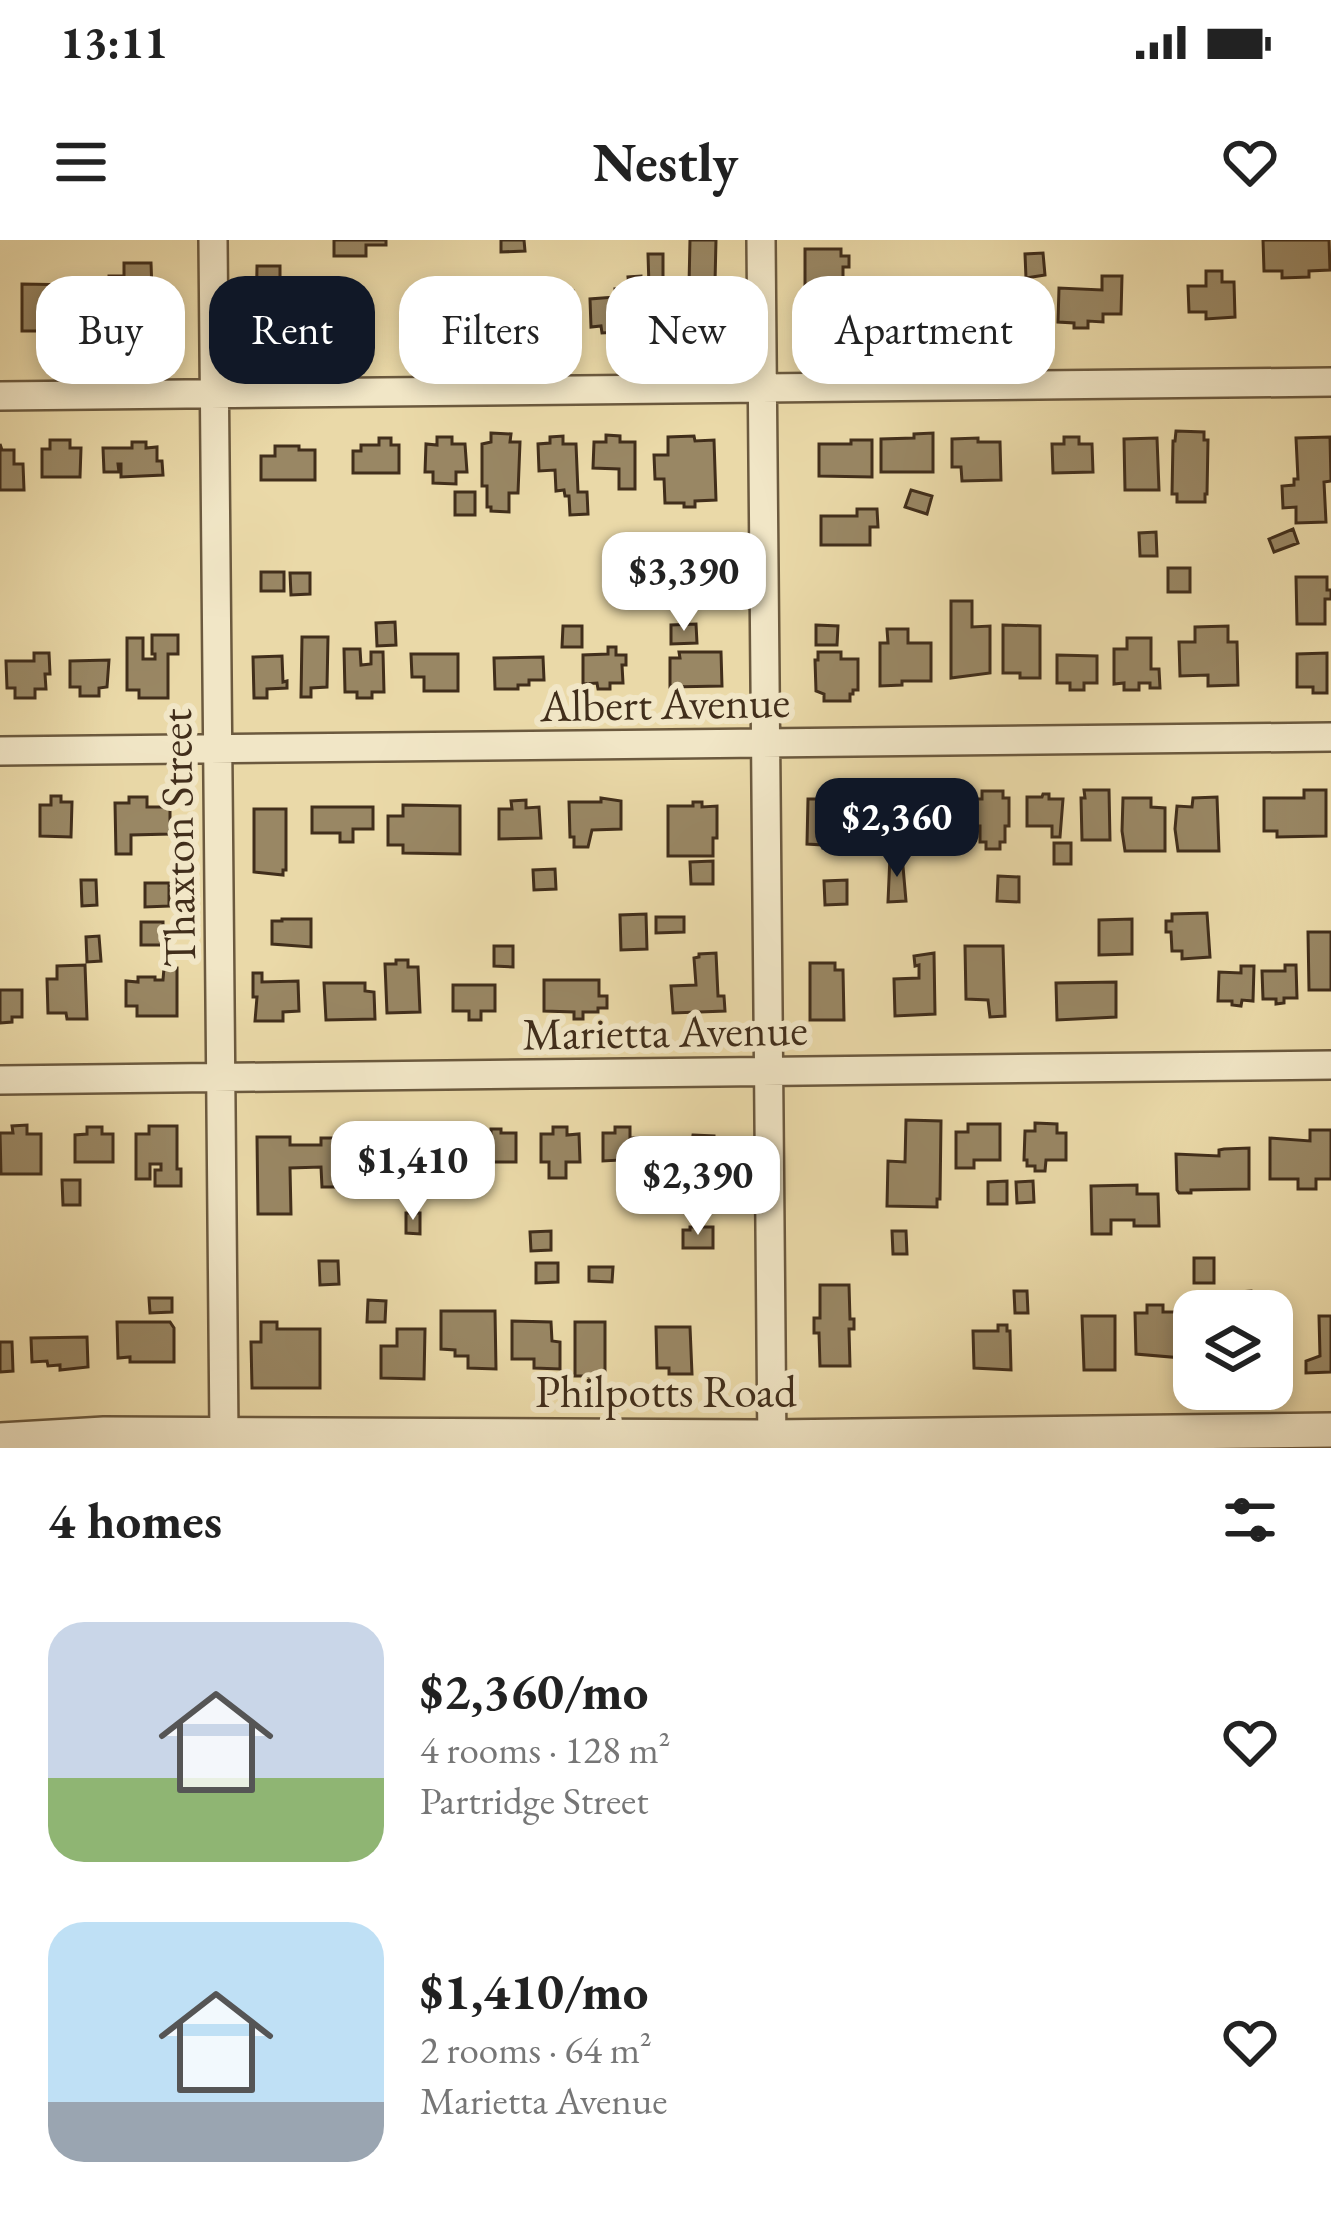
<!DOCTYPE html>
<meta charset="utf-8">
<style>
body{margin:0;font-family:"EB Garamond",serif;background:#f6f6f6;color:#222;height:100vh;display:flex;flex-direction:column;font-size:45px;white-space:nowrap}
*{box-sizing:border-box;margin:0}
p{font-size:39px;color:#767676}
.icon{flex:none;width:66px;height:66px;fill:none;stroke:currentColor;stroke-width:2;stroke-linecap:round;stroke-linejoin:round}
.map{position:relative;height:1208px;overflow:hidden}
.side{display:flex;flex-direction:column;background:#fff;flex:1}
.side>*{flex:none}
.guide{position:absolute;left:36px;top:36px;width:1260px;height:108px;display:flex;gap:24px}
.tools{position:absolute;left:1173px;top:1050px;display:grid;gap:24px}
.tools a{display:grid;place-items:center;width:120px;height:120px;border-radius:24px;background:#fff;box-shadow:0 6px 18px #0003;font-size:60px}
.price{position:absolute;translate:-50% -102px;padding:0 27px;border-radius:24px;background:#fff;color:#222;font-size:39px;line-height:78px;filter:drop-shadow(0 3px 6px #0008)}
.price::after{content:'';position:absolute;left:50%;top:72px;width:36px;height:27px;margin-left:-18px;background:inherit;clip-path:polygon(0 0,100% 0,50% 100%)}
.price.current{background:#111827;color:#fff}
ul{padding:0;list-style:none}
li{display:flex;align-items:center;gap:36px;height:300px;padding:0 48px}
li span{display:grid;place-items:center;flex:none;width:336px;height:240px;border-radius:36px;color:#555}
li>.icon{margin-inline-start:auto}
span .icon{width:144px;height:144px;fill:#fffc;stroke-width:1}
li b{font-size:51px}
h2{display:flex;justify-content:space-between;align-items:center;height:144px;padding:0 48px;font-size:51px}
.chip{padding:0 42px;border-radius:36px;background:#fff;box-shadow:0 6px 18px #0003;font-size:42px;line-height:108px}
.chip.current{background:#111827;color:#fff}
.status{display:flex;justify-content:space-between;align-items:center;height:84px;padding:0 60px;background:#fff;direction:ltr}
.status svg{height:33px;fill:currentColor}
header{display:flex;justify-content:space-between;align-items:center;height:156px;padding:0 48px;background:#fff;font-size:54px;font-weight:700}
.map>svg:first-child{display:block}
.building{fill:#998764;stroke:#412e1b;stroke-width:3}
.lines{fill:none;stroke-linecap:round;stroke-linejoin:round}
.minor-casing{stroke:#6b593e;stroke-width:32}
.tertiary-casing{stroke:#6b593e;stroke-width:38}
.minor{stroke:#f1e6c6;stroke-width:27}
.tertiary{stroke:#f1e6c6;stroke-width:33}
.labels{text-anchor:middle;stroke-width:12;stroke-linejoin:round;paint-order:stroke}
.street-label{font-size:45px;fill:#412e1b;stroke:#f1e6c6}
</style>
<div class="status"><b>13:11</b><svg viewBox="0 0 49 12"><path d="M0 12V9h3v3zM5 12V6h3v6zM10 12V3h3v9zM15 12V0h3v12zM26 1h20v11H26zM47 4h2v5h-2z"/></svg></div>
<header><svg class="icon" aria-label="menu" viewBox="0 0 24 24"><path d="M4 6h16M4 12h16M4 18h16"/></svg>Nestly<svg class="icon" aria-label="heart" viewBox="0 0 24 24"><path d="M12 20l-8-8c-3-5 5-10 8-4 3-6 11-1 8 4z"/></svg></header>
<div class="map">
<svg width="1331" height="1208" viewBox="0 0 1331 1208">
<rect width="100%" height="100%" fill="#ead9a8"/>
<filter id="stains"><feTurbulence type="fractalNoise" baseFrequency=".00167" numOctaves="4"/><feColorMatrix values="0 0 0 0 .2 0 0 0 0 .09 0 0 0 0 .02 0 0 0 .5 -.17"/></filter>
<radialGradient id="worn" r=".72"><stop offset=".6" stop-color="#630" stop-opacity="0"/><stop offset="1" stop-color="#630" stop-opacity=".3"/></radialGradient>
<path class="building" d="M 334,0 L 386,0 L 386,5 L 366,5 L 366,16 L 334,16 Z
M 501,0 L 524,0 L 525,11 L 501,12 Z
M 690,0 L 716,0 L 714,85 L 710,85 L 710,88 L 699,88 L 699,93 L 685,93 L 685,86 L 672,85 L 672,56 L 698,56 L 698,45 L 689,45 Z
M 1263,0 L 1329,0 L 1330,30 L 1309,31 L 1309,37 L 1282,38 L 1282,31 L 1264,31 Z
M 805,9 L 841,9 L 841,16 L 849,16 L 849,27 L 843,27 L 843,46 L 839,46 L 839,62 L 805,62 Z
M 1043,13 L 1045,35 L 1026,38 L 1025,14 Z
M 648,14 L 663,14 L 663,39 L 667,39 L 667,46 L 649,46 Z
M 124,23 L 151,23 L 152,50 L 155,50 L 155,57 L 151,57 L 151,81 L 121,82 L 121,51 L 109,51 L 109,36 L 124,36 Z
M 257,26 L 280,26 L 280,48 L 275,48 L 275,61 L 314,62 L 314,92 L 298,92 L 298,97 L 274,97 L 271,86 L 256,86 Z
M 1206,31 L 1222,31 L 1222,42 L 1234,42 L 1235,77 L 1206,79 L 1206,72 L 1189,72 L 1188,46 L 1206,46 Z
M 641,36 L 642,63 L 632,64 L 629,85 L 617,86 L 617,92 L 602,93 L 601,86 L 591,87 L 590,59 L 616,57 L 615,49 L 629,48 L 628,37 Z
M 1102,36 L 1122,36 L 1121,74 L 1103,74 L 1103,82 L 1088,81 L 1088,88 L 1074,88 L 1074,83 L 1058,82 L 1059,48 L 1102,50 Z
M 513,39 L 517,59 L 519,59 L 521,78 L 517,79 L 518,87 L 508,88 L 508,96 L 487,98 L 487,89 L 481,87 L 479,64 L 484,64 L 483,49 L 495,48 L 495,40 Z
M 22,44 L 76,45 L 76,80 L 47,84 L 47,91 L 22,91 Z
M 465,46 L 465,77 L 462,77 L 462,88 L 453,88 L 453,97 L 431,97 L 431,91 L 422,91 L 422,60 L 439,60 L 439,47 Z
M 990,46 L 1001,46 L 1001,55 L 1033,55 L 1033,82 L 1021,82 L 1021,88 L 1003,88 L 1003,82 L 992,82 Z
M 560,51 L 573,51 L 573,58 L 576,58 L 573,86 L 569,86 L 569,90 L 563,90 L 563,96 L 543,96 L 543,90 L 535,86 L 534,60 L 560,59 Z
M 917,56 L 957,56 L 957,62 L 954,62 L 954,83 L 942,83 L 942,90 L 928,90 L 928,82 L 917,82 Z
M 1176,191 L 1204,192 L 1204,200 L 1208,200 L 1207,254 L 1205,254 L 1205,262 L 1177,262 L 1177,254 L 1172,254 L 1173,201 L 1175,201 Z
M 491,193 L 511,194 L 510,202 L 520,202 L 518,253 L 509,253 L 509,272 L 491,271 L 491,267 L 487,267 L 487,246 L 482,246 L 482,204 L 491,202 Z
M 933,193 L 933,232 L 881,232 L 881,199 L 914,198 L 914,194 Z
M 606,195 L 620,196 L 620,202 L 635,202 L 635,249 L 619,249 L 619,229 L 593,228 L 594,202 L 606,202 Z
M 563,196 L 563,204 L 576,204 L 578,252 L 587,252 L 588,274 L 570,275 L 569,256 L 565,256 L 564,250 L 556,251 L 555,230 L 539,231 L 538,204 L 550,203 L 550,197 Z
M 694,196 L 695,201 L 714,200 L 716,260 L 695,261 L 695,267 L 684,267 L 684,263 L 665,263 L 664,239 L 655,239 L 654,215 L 668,215 L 668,197 Z
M 437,197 L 452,197 L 452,204 L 465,204 L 467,232 L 456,232 L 456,244 L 433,243 L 433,232 L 425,232 L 426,204 L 437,205 Z
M 1064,197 L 1079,197 L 1079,204 L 1092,204 L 1093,232 L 1053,233 L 1052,204 L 1064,204 Z
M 1330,197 L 1331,241 L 1324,242 L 1326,282 L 1296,283 L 1296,267 L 1283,268 L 1282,246 L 1294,245 L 1294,239 L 1298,239 L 1296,198 Z
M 379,198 L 391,198 L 391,205 L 399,205 L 399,233 L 353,233 L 353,211 L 361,211 L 361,205 L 379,205 Z
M 978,198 L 978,202 L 1000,202 L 1001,240 L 962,241 L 961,227 L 952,227 L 952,199 Z
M 1157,198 L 1159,250 L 1125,250 L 1124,199 Z
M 50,200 L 70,200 L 70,208 L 81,208 L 80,237 L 42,237 L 42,209 L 50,209 Z
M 851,200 L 872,200 L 872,237 L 819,236 L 819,204 L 851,204 Z
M 132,202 L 146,202 L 146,208 L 157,207 L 157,221 L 162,221 L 163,235 L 121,237 L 121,224 L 118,224 L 119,232 L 104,232 L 103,208 L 132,208 Z
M 0,204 L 2,210 L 14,210 L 14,224 L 23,224 L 24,250 L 0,250 Z
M 275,206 L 299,206 L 299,210 L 315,210 L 315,240 L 261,240 L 261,216 L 275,216 Z
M 911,250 L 932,256 L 927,274 L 905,267 Z
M 455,252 L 475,252 L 475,275 L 455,275 Z
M 857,269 L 877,269 L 878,287 L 870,287 L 870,305 L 821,305 L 821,276 L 857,276 Z
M 1293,289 L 1298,303 L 1274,312 L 1269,299 Z
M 1156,292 L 1157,316 L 1140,316 L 1139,293 Z
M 1168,328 L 1190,328 L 1190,352 L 1168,352 Z
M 261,332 L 284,332 L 284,351 L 261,351 Z
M 290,333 L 310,333 L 310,354 L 291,355 Z
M 1296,337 L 1327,337 L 1327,350 L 1331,350 L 1331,359 L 1325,359 L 1325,384 L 1297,384 Z
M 951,361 L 972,361 L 972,387 L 990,386 L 990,433 L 951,438 Z
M 395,382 L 396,405 L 377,406 L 376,383 Z
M 696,384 L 697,403 L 671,404 L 671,385 Z
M 816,385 L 838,386 L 837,405 L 816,405 Z
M 1003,385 L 1040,386 L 1040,438 L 1020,438 L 1020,433 L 1003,433 Z
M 563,386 L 582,386 L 582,407 L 562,407 Z
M 1228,386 L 1228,402 L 1237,402 L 1238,445 L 1208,446 L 1208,435 L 1180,436 L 1179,402 L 1195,402 L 1195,387 Z
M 887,389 L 908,389 L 908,403 L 931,403 L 931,441 L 902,441 L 902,445 L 880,446 L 880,403 L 888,403 Z
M 152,395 L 178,395 L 178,414 L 168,414 L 168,458 L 139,458 L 139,450 L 127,450 L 127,398 L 143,398 L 143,419 L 155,419 L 155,414 L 152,414 Z
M 302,397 L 328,397 L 327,447 L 311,448 L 311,457 L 301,457 Z
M 1127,398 L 1151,398 L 1151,429 L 1159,429 L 1160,448 L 1150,448 L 1150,443 L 1139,443 L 1139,450 L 1124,450 L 1124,443 L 1114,444 L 1114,409 L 1127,409 Z
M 608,407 L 616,407 L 616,415 L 626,415 L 626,425 L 622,425 L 623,443 L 610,443 L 610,449 L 598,449 L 597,443 L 583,444 L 583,415 L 608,414 Z
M 344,409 L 360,409 L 361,425 L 371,424 L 371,412 L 383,412 L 384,452 L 372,452 L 372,458 L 357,458 L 357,452 L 345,452 Z
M 679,412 L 721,412 L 722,446 L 670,447 L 670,418 L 680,418 Z
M 818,412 L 841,412 L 841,419 L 858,419 L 858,450 L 853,450 L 853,454 L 850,454 L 850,461 L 824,461 L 824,454 L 816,451 L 815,420 L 818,420 Z
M 34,413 L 49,413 L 50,434 L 45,434 L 46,449 L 35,449 L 35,458 L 15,458 L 15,448 L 7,448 L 6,421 L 34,421 Z
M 1327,413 L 1327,453 L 1313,453 L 1313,447 L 1297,447 L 1297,414 Z
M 411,414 L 458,414 L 458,451 L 424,451 L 424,437 L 412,437 Z
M 1057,415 L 1097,416 L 1097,443 L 1084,443 L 1084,450 L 1070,450 L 1070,443 L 1057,443 Z
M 282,416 L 283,442 L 287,441 L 287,448 L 267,449 L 267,458 L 254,458 L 253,417 Z
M 543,417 L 544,440 L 529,440 L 529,445 L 518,445 L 518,449 L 495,449 L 494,418 Z
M 109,420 L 107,447 L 99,448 L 99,456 L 80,456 L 80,447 L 70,447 L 70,421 Z
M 1084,550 L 1109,550 L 1110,600 L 1082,600 L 1081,558 L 1085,558 Z
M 1304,550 L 1326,550 L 1326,596 L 1277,597 L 1277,591 L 1264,591 L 1264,558 L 1304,558 Z
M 982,551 L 1003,551 L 1003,558 L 1009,558 L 1009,586 L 1005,586 L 1005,602 L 1000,602 L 1000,609 L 986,609 L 986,602 L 980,602 L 980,586 L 970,586 L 970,559 L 982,559 Z
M 1043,554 L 1049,554 L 1049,559 L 1063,559 L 1060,597 L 1052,597 L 1052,586 L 1027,586 L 1027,557 L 1042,557 Z
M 51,556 L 61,556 L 61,562 L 72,562 L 71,597 L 40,596 L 40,565 L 51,565 Z
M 822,556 L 845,559 L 845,605 L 828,605 L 828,608 L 823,608 L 823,605 L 807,604 L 808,559 L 822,559 Z
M 928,556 L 950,559 L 948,593 L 938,593 L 938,588 L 914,587 L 914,558 L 928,558 Z
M 129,557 L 147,557 L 147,567 L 170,567 L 170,594 L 131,595 L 131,614 L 116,614 L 115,563 L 129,563 Z
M 1217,557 L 1219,611 L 1178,611 L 1175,589 L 1177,566 L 1192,567 L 1193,558 Z
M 601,558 L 621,561 L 621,589 L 592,590 L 588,607 L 574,607 L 574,597 L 570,597 L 569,562 L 601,562 Z
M 1123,558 L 1151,558 L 1151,567 L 1165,568 L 1165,611 L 1125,611 L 1122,591 Z
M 858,559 L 896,560 L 895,587 L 892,587 L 892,602 L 871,602 L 871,587 L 858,587 Z
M 526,560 L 526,568 L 539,567 L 541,598 L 499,599 L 499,569 L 512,569 L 511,561 Z
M 693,562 L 702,562 L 702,567 L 717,566 L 717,598 L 713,598 L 713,616 L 668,616 L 668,566 L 693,566 Z
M 403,565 L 460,566 L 460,614 L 403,613 L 403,605 L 388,605 L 388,576 L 403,576 Z
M 312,567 L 373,567 L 373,589 L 353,589 L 353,602 L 340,602 L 340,593 L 312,593 Z
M 254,569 L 286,569 L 286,630 L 283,630 L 283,635 L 254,632 Z
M 1054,603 L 1071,603 L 1071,624 L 1054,624 Z
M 902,615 L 906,661 L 888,662 L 890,616 Z
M 713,621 L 713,644 L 691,644 L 690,622 Z
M 555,629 L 556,649 L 534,650 L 533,630 Z
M 998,636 L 1019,637 L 1019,662 L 997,661 Z
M 81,640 L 96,640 L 97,665 L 82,666 Z
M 847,640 L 847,664 L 825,665 L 824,641 Z
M 145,643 L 169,643 L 169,666 L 145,667 Z
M 1207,673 L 1210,717 L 1182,719 L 1182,711 L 1172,711 L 1171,692 L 1166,692 L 1166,681 L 1172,681 L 1172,674 Z
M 646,674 L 647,709 L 621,710 L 620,675 Z
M 656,677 L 684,677 L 684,692 L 656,693 Z
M 282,679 L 311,679 L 311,707 L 272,704 L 272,681 L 282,681 Z
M 1132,679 L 1132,714 L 1099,715 L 1099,680 Z
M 141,682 L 163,682 L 163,705 L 141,705 Z
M 1308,692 L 1331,692 L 1331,750 L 1309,750 Z
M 99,696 L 101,721 L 87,722 L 86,697 Z
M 494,706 L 513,706 L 513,727 L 494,726 Z
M 965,706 L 1003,706 L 1005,776 L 990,777 L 988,760 L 966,759 Z
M 716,713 L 718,756 L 724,756 L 725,771 L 673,773 L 671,746 L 696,745 L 694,718 L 699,717 L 699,714 Z
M 934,713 L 935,774 L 895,776 L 894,739 L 919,738 L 919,725 L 915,726 L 914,716 Z
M 396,720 L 408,720 L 408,727 L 418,727 L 420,772 L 387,773 L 385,724 L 396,724 Z
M 810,723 L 835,723 L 835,730 L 843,730 L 844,780 L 810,780 Z
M 85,725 L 87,779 L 67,779 L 66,773 L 48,773 L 47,739 L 57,739 L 57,726 Z
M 1285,725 L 1296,725 L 1297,758 L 1284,758 L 1284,763 L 1276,764 L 1276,759 L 1263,759 L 1262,731 L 1285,731 Z
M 1241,726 L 1254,726 L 1253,761 L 1242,760 L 1241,766 L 1232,765 L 1232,761 L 1218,761 L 1219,732 L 1241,733 Z
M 164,728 L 177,728 L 177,776 L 137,776 L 137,766 L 126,766 L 126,741 L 138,742 L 138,737 L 155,737 L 155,740 L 163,740 Z
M 253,733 L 262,733 L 262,742 L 298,741 L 299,771 L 283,772 L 283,781 L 255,781 L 257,757 L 253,757 Z
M 544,740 L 599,740 L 599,756 L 607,756 L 607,768 L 598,768 L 598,772 L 583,772 L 583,779 L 574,779 L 574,772 L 544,771 Z
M 1116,742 L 1116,777 L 1057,780 L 1056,743 Z
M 324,743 L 365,743 L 365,751 L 374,752 L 375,779 L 326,780 Z
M 453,745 L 495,745 L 495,771 L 481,771 L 481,780 L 469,780 L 469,771 L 453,771 Z
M 0,750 L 22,750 L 22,777 L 12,777 L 12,782 L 0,783 Z
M 906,880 L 941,881 L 940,959 L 937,959 L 937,967 L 887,966 L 888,921 L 905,922 Z
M 1035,883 L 1057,884 L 1057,893 L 1066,893 L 1066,920 L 1046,920 L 1045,931 L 1035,931 L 1035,926 L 1027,926 L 1027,920 L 1024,920 L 1025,891 L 1035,891 Z
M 968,884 L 1000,884 L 1000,920 L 974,920 L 974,928 L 956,928 L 956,892 L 968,892 Z
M 27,885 L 27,894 L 41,894 L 41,934 L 1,934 L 0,893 L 13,893 L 12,886 Z
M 149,886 L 177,886 L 177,929 L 181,929 L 181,946 L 155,946 L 155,930 L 161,930 L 161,924 L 150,924 L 150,939 L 136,939 L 136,894 L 149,894 Z
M 87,887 L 102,887 L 102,894 L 113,894 L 113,922 L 75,922 L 75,895 L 87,894 Z
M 553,887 L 567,887 L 567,895 L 579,894 L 580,922 L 566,922 L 566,938 L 549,938 L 549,922 L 541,922 L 541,894 L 553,894 Z
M 615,887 L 630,887 L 630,898 L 642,898 L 643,946 L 620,946 L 620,920 L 603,921 L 603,893 L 615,893 Z
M 365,889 L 379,890 L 379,896 L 393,896 L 392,924 L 352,923 L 353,896 L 365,897 Z
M 426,889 L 442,889 L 442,895 L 455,896 L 454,923 L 416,923 L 416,895 L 426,895 Z
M 491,889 L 501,889 L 501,893 L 516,893 L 516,922 L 478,922 L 478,895 L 491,895 Z
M 1310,890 L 1331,890 L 1331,939 L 1316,939 L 1316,949 L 1298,949 L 1298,939 L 1270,939 L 1270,898 L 1310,901 Z
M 693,895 L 714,896 L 714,905 L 719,905 L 720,949 L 701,949 L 700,962 L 672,961 L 673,903 L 692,903 Z
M 257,897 L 290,897 L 290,905 L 321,905 L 321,898 L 335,898 L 335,947 L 322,947 L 321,927 L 290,928 L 291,974 L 258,974 Z
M 1249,908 L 1249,949 L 1191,950 L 1191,953 L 1179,953 L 1177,950 L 1176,914 L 1219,916 L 1219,910 L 1224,909 Z
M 62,940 L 80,940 L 80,965 L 63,965 Z
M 1007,941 L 1007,964 L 988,964 L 988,942 Z
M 1033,941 L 1034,962 L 1017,963 L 1016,942 Z
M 1137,945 L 1137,954 L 1158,954 L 1159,986 L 1134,986 L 1134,980 L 1111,980 L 1111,994 L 1092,994 L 1091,946 Z
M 406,973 L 420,973 L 420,994 L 406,993 Z
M 690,987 L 713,987 L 713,1008 L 683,1008 L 683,990 L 690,990 Z
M 551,991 L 551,1010 L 531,1011 L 530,992 Z
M 892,991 L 906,991 L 907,1014 L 893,1014 Z
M 1194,1018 L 1214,1018 L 1214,1043 L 1194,1043 Z
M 319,1021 L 338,1021 L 339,1044 L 320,1045 Z
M 536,1023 L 558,1023 L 558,1042 L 536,1043 Z
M 589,1027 L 613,1027 L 612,1042 L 589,1041 Z
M 820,1045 L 849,1045 L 850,1079 L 854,1079 L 854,1089 L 849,1089 L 850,1126 L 820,1126 L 819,1093 L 814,1093 L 814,1078 L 820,1078 Z
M 1014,1051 L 1027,1051 L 1028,1073 L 1015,1073 Z
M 1251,1051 L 1252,1071 L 1211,1071 L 1210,1065 L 1226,1064 L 1238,1052 Z
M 149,1058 L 172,1058 L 172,1072 L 150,1073 Z
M 368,1060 L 386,1061 L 385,1082 L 367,1082 Z
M 1147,1065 L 1163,1065 L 1163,1072 L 1183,1072 L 1183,1118 L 1136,1114 L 1135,1073 L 1147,1073 Z
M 441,1071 L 495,1071 L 496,1129 L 468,1128 L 468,1116 L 455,1116 L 455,1110 L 441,1109 Z
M 1082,1076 L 1115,1076 L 1115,1130 L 1084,1130 Z
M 1319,1076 L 1331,1076 L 1331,1132 L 1306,1133 L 1306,1121 L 1320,1116 Z
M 512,1081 L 551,1082 L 552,1101 L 560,1102 L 560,1129 L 534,1128 L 534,1119 L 512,1119 Z
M 117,1082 L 170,1082 L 174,1088 L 174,1122 L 130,1122 L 130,1117 L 118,1118 Z
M 261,1082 L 277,1082 L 277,1089 L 320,1089 L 320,1148 L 252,1148 L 251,1102 L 261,1102 Z
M 575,1082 L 605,1082 L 605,1136 L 575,1136 Z
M 998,1085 L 1007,1085 L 1007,1091 L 1010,1091 L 1011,1130 L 974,1128 L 973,1091 L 998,1091 Z
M 656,1087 L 690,1087 L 692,1134 L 669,1134 L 669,1128 L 657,1128 Z
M 397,1089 L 425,1089 L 424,1139 L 381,1138 L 381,1106 L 397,1106 Z
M 87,1097 L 88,1127 L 60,1130 L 60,1125 L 48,1126 L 47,1121 L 32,1122 L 31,1098 Z
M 0,1102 L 12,1102 L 13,1131 L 0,1132 Z"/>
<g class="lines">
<g class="minor-casing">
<path id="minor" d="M 213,0 L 224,1195
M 761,0 L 772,1208
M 0,156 L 1331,142
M 0,511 L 1331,497
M 0,840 L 1331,825"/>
</g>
<g class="tertiary-casing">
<path id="tertiary" d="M 0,1200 L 104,1194 L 772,1197 L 1331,1190"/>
</g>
<use href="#minor" class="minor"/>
<use href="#tertiary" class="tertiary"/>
</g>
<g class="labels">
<g class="street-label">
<text transform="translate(665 463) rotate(-1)" y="16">Albert Avenue</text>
<text transform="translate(177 598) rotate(-91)" y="16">Thaxton Street</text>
<text transform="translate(665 791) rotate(-1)" y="16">Marietta Avenue</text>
<text x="666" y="1167">Philpotts Road</text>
</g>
</g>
<rect width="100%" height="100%" filter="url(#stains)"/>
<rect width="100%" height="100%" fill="url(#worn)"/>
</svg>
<div class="tools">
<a><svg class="icon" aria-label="layers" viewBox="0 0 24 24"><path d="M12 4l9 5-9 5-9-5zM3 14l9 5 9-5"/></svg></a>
</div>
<b class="price" style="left:684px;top:394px">$3,390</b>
<b class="price current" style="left:897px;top:640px">$2,360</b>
<b class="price" style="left:413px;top:983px">$1,410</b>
<b class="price" style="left:698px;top:998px">$2,390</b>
<div class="guide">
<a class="chip">Buy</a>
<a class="chip current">Rent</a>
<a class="chip">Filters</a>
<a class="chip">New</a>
<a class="chip">Apartment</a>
</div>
</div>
<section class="side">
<h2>4 homes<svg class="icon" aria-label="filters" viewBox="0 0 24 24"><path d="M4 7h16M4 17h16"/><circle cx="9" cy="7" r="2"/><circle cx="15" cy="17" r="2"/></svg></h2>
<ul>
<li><span style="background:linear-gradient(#c9d6e8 65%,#8fb573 0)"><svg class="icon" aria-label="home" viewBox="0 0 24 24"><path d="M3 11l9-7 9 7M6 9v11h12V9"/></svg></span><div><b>$2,360/mo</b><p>4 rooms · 128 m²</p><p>Partridge Street</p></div><svg class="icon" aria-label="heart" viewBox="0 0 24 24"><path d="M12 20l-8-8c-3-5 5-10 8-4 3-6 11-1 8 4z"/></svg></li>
<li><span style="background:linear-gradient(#bfe0f5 75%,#9aa5b1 0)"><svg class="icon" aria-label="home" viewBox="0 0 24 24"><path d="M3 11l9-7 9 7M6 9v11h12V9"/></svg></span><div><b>$1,410/mo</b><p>2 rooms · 64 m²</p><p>Marietta Avenue</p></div><svg class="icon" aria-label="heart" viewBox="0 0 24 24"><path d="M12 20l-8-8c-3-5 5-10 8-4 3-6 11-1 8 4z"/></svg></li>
</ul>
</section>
